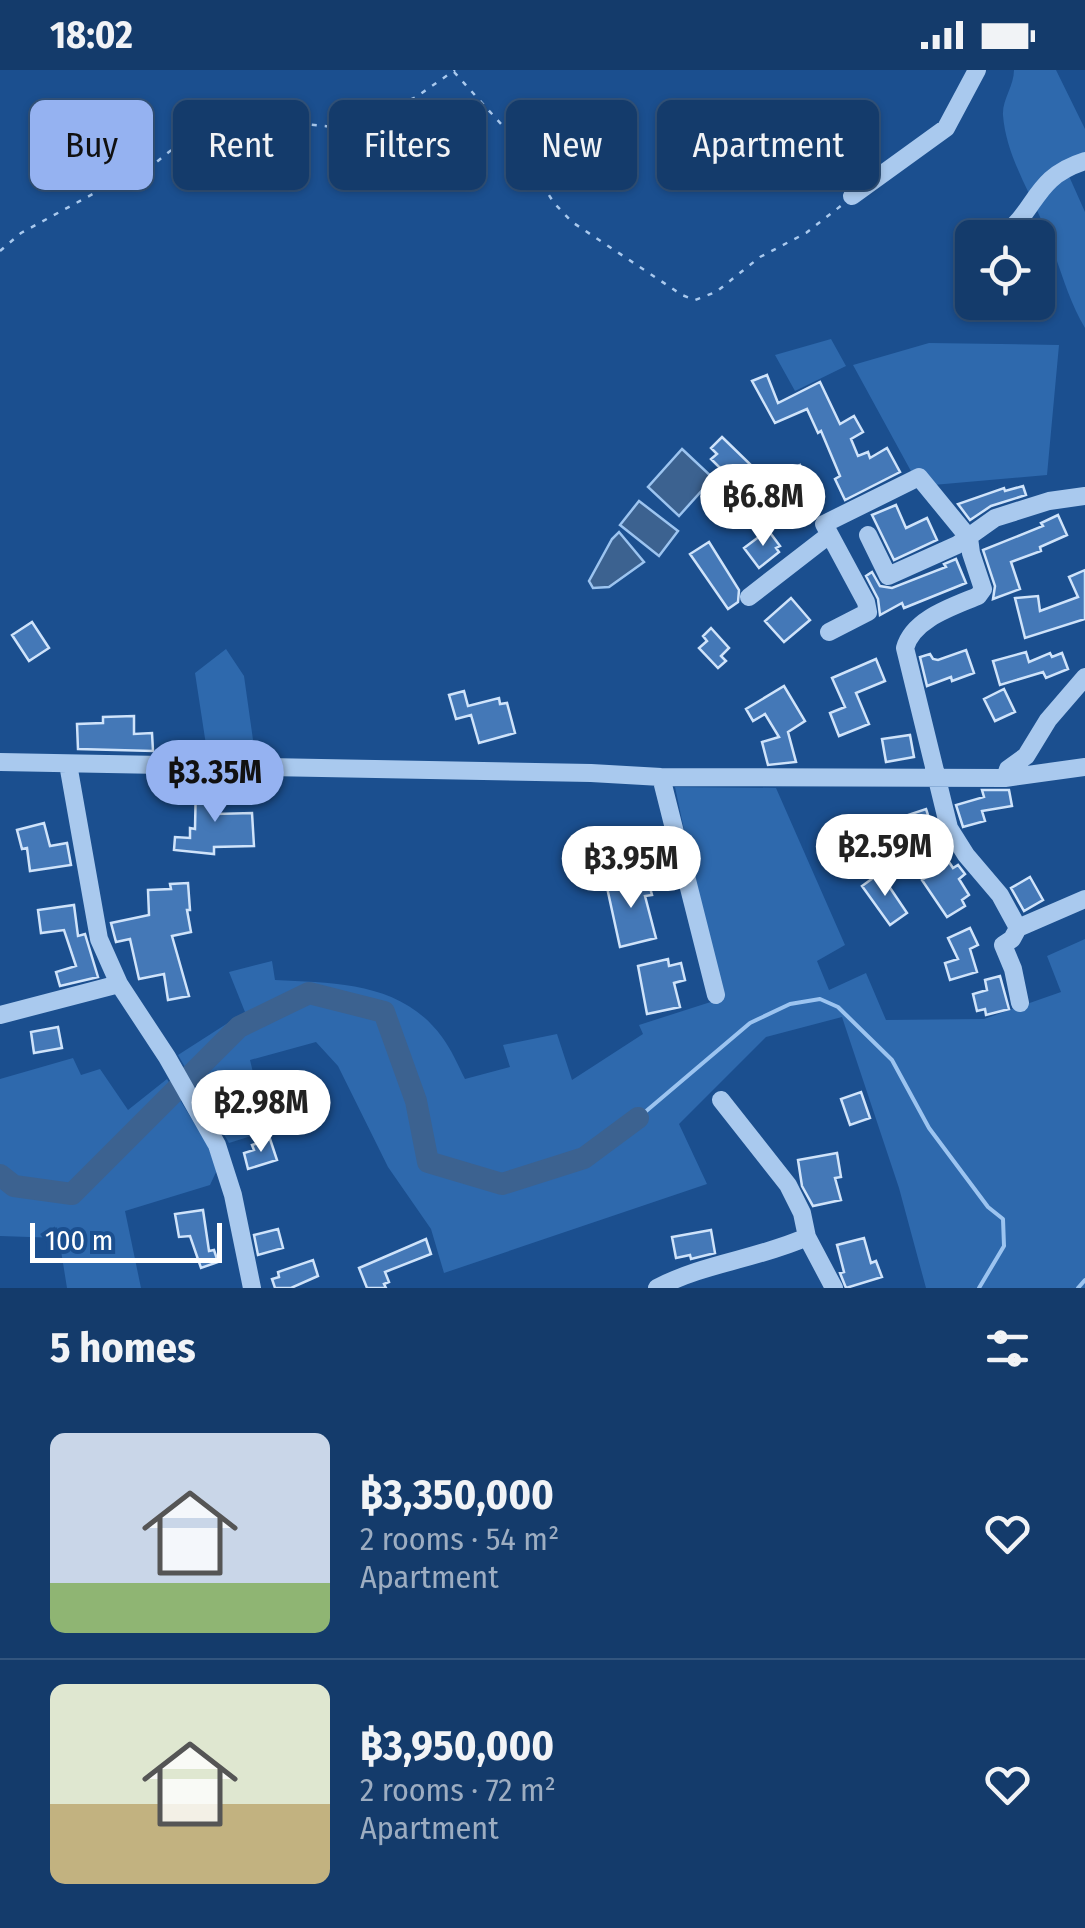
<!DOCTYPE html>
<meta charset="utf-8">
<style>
body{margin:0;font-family:"Fira Sans Condensed",sans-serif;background:#214673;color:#f1f3f6;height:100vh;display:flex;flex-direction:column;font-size:38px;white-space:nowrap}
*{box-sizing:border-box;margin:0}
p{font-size:32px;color:#9dadc1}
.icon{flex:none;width:55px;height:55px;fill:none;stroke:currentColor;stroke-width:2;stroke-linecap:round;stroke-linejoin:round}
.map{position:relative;height:1218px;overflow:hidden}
.sheet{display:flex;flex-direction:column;background:#143b6b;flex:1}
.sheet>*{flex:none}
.hud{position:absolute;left:30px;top:30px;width:1025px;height:90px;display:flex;gap:20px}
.controls{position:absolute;left:955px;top:150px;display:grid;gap:20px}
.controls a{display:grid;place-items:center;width:100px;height:100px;border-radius:15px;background:#143b6b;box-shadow:0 2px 8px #0004,0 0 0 2px #33557e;font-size:50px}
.scale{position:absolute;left:30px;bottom:25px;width:192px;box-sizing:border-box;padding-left:10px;border:5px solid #fff;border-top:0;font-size:28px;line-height:35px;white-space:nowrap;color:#fff;-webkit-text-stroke:8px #1b4f8f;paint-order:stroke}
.price{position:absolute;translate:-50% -85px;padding:0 22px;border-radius:35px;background:#fff;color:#222;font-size:32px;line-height:65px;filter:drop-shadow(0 2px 5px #0008)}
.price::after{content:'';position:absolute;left:50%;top:60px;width:30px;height:22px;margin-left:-15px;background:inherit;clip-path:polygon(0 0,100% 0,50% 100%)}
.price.current{background:#95b2f1;color:#111}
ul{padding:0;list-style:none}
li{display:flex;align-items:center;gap:30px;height:250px;padding:0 50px}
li+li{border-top:2px solid #33557e}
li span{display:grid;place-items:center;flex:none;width:280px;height:200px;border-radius:15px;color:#555}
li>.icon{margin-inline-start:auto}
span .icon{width:120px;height:120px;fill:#fffc;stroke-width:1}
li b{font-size:42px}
h2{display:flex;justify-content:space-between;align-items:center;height:120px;padding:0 50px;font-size:42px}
.chip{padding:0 35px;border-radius:15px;background:#143b6b;box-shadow:0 2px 8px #0004,0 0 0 2px #33557e;font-size:35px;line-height:90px}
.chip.current{background:#95b2f1;color:#111}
.status{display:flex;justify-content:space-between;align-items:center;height:70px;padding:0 50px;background:#143b6b;direction:ltr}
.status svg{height:28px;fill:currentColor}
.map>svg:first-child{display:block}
.green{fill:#2e69ad}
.water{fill:#3c6290;stroke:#9cc4f0;stroke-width:2.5}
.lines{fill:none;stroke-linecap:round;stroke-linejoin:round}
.stream{stroke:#9cc4f0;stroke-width:4}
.river{stroke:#3c6290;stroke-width:22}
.building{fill:#4478b7;stroke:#cfe3fa;stroke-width:2.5}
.path{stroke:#a9c9ee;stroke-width:2.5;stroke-dasharray:5 8;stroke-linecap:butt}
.minor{stroke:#a9c9ee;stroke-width:18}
</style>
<div class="status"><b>18:02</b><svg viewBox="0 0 49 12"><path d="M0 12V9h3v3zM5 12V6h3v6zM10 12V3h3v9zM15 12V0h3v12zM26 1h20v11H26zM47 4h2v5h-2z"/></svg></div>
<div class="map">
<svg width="1085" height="1218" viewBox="0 0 1085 1218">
<rect width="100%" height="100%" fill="#1b4f8f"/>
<path class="green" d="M 1014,0 L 1056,0 L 1085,59 L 1085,86 L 1064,95 L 1085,142 L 1085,258 C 1066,226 1058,189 1044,156 C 1029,120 1006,85 1003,45 C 1002,30 1014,16 1014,0 Z
M 831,269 L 846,296 L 795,321 L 775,285 Z
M 929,273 L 1059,275 L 1047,405 L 933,415 L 912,403 L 853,295 Z
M 226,579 L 244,606 L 256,691 L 208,688 L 195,603 Z
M 675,717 L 776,718 L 845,875 L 817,891 L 829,920 L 866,903 L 886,950 L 984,949 L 1061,922 L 1047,886 L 1085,869 L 1085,1218 L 926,1218 L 899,1118 L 842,947 L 766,967 L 679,1054 L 707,1114 L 444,1203 L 431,1159 L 388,1097 L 338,996 L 316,972 L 250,990 L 267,1061 L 229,1073 L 178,985 L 245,942 L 229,902 L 272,891 L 275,910 C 336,913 402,912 442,967 C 451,979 458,995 465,1009 L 510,997 L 503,975 L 557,964 L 572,1010 L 643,964 L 639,955 L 720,929 Z
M 73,988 L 81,1005 L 100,999 L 128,1040 L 167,1009 L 207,1074 L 217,1100 L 210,1115 L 125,1141 L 141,1218 L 67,1218 L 59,1168 L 0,1166 L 0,1009 Z"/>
<path class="water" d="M 682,379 L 713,408 L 679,446 L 648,417 Z
M 639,431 L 678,461 L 659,486 L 620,455 Z
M 619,462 L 644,492 L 609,517 L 593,518 L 589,511 L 612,469 Z"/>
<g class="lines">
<path class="stream" d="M 638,1048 L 750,953 L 790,934 L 820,929 L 838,937 L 892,990 L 929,1058 L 988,1137 L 1003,1149 L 1004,1176 L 979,1218
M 1078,1218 L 1085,1210"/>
<path class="river" d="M 0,1105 L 14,1116 L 72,1124 L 239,957 L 309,923 L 384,942 L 416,1031 L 428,1092 L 502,1114 L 584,1088 L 638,1048"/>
</g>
<path class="building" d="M 767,305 L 778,333 L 820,312 L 840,354 L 854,346 L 863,362 L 851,369 L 858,386 L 868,382 L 870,388 L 887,378 L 900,402 L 845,430 L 835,409 L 840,406 L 821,361 L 818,363 L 807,339 L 775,353 L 752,311 Z
M 722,367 L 753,397 L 736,414 L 711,389 L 717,384 L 711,378 Z
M 800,395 L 813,422 L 797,432 L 788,417 L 780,422 L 773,410 Z
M 1023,416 L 1026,425 L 991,436 L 970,450 L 958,434 L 1004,418 L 1005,421 Z
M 896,435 L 906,458 L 927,448 L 937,470 L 894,490 L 872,445 Z
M 1058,445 L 1067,465 L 1040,477 L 1041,481 L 1011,492 L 1020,519 L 993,529 L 995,516 L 983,480 L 1043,456 L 1041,453 Z
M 768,460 L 780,476 L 776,478 L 779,482 L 759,498 L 744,478 Z
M 709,472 L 739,520 L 738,532 L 728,539 L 690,484 Z
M 956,489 L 966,513 L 904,538 L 902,533 L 880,545 L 878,529 L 866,506 L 872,502 L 880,516 L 892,518 L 946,497 L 944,494 Z
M 1085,500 L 1085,549 L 1025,568 L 1015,528 L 1038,526 L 1040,541 L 1078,527 L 1069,507 Z
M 791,528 L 810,550 L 784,572 L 765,551 Z
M 32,552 L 49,578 L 29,591 L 12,565 Z
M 711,558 L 729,578 L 721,586 L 726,591 L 718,598 L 699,578 L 707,571 L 703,566 Z
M 966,580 L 974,603 L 952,611 L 951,607 L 927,616 L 920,587 L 930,584 L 933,589 L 938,590 Z
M 1026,582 L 1029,592 L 1050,583 L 1052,587 L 1062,583 L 1068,599 L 1046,608 L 1043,602 L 1000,615 L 993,591 Z
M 876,589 L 885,611 L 856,623 L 869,654 L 839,666 L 830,643 L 845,637 L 832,608 Z
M 784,616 L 805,651 L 788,662 L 796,692 L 768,695 L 762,672 L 779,667 L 765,644 L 753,651 L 746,639 Z
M 1004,619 L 1015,642 L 995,651 L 984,629 Z
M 464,621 L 468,636 L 499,628 L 500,634 L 507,633 L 515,663 L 479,673 L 471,645 L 456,649 L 449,625 Z
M 134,646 L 134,664 L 152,663 L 153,681 L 78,679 L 77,654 L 103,653 L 103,647 Z
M 910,665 L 914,687 L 886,692 L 882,669 Z
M 196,710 L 216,711 L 215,744 L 252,743 L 254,776 L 214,777 L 214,784 L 174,780 L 175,767 L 190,768 L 190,758 L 195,759 Z
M 982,720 L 1009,720 L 1012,736 L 982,741 L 985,751 L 963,757 L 956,735 L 984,727 Z
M 926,739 L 934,763 L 913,770 L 905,746 Z
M 44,753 L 50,776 L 67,773 L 71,795 L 30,801 L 27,778 L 22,779 L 17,760 Z
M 876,763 L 886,786 L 855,799 L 845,776 Z
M 949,792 L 953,798 L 958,795 L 965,804 L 959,809 L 969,825 L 962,830 L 965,836 L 947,847 L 922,810 Z
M 880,803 L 907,843 L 890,855 L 862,816 Z
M 647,807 L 652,825 L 645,826 L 656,868 L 620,877 L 606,813 L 617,810 L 618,814 Z
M 1030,807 L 1043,830 L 1024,841 L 1011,818 Z
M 188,813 L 190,840 L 187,840 L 191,862 L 172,866 L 189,926 L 168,930 L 164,904 L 139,909 L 130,869 L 116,872 L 111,853 L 149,845 L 148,820 L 171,819 L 170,814 Z
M 74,835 L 78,866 L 85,864 L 98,907 L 60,916 L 56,902 L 76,896 L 64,860 L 41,863 L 38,840 Z
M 970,858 L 978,875 L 970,879 L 977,902 L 950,910 L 945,893 L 958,889 L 948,868 Z
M 668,889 L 669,896 L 681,893 L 685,910 L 674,913 L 680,937 L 647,944 L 638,896 Z
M 1000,906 L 1009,939 L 986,945 L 985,939 L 977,941 L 973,924 L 987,920 L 985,910 Z
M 58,957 L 62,978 L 34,983 L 31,962 Z
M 861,1022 L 870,1048 L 850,1055 L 841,1029 Z
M 270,1069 L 277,1090 L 248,1099 L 244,1083 L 254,1080 L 252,1075 Z
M 837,1083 L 841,1107 L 835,1108 L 841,1130 L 813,1136 L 802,1116 L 798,1090 Z
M 203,1140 L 209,1181 L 214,1180 L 218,1192 L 201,1198 L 190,1166 L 179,1167 L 175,1144 Z
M 278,1159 L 283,1178 L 258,1185 L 254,1165 Z
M 711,1160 L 715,1183 L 691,1189 L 690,1185 L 676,1188 L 672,1167 Z
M 864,1168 L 871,1193 L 876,1191 L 882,1207 L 846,1218 L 840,1203 L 844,1202 L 837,1175 Z
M 426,1169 L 431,1184 L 385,1202 L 389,1212 L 384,1214 L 386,1218 L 367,1218 L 359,1198 Z
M 313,1190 L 318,1206 L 291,1218 L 275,1218 L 272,1209 L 279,1207 L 278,1202 Z"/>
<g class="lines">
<path class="path" d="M 454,2 L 511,65 L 554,133 L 572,152 L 682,225 L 695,230 L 716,222 L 760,187 L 806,163 L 842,135
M 0,181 L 21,163 L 124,107 L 149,98 L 200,57 L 232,46 L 333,57 L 366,51 L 416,27 L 455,0"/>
<path class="minor" d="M 852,126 L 946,58 L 977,0
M 1003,166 C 1038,138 1034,107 1085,91
M 868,465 L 888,506 L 957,475 L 995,448 L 1049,431 L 1085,426
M 749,527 L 829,465
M 829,562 L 868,542 L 866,532 L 824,454 L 919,407 L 969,468 L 971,483 L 983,519 L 978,526 C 952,537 913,549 905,578 L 949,758 L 966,785 L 1000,825 L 1018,858
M 0,692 L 591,703 L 661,707 L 1005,708 L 1085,697
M 68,694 L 99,869 L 119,914 L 167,987 L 217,1075 L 233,1125 L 252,1218
M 661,707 L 716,925
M 1005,708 L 1008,699 L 1026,686 L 1048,650 L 1085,607
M 1020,933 L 1013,899 L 1003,875 L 1012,869 L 1018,858 L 1085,829
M 0,945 L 119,914
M 721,1030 L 788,1115 L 802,1143 L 807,1167 L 834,1218
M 657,1218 C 704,1193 758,1189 807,1167"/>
</g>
</svg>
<div class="controls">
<a><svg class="icon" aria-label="locate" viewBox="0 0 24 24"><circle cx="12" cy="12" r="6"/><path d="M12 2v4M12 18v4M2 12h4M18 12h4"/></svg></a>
</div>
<div class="scale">100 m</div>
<b class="price" style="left:763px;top:479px">฿6.8M</b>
<b class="price current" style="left:215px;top:755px">฿3.35M</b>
<b class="price" style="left:885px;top:829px">฿2.59M</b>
<b class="price" style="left:631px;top:841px">฿3.95M</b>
<b class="price" style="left:261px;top:1085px">฿2.98M</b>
<div class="hud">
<a class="chip current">Buy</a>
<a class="chip">Rent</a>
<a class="chip">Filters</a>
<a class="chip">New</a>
<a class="chip">Apartment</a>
</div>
</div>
<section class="sheet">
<h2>5 homes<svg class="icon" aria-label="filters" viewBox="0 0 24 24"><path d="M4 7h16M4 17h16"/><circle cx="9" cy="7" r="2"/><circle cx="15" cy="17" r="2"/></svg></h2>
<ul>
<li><span style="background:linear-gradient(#c9d6e8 75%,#8fb573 0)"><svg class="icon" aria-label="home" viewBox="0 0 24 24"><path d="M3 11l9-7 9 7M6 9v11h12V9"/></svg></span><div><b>฿3,350,000</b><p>2 rooms · 54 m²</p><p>Apartment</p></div><svg class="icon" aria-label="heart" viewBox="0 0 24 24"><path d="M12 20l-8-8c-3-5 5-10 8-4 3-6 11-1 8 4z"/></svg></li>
<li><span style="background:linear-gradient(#dfe7d0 60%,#c2b280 0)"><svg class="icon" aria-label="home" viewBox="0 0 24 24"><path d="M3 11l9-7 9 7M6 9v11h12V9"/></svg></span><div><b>฿3,950,000</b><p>2 rooms · 72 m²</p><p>Apartment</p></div><svg class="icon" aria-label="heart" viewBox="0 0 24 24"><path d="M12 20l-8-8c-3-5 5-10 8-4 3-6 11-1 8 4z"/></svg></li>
</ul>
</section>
